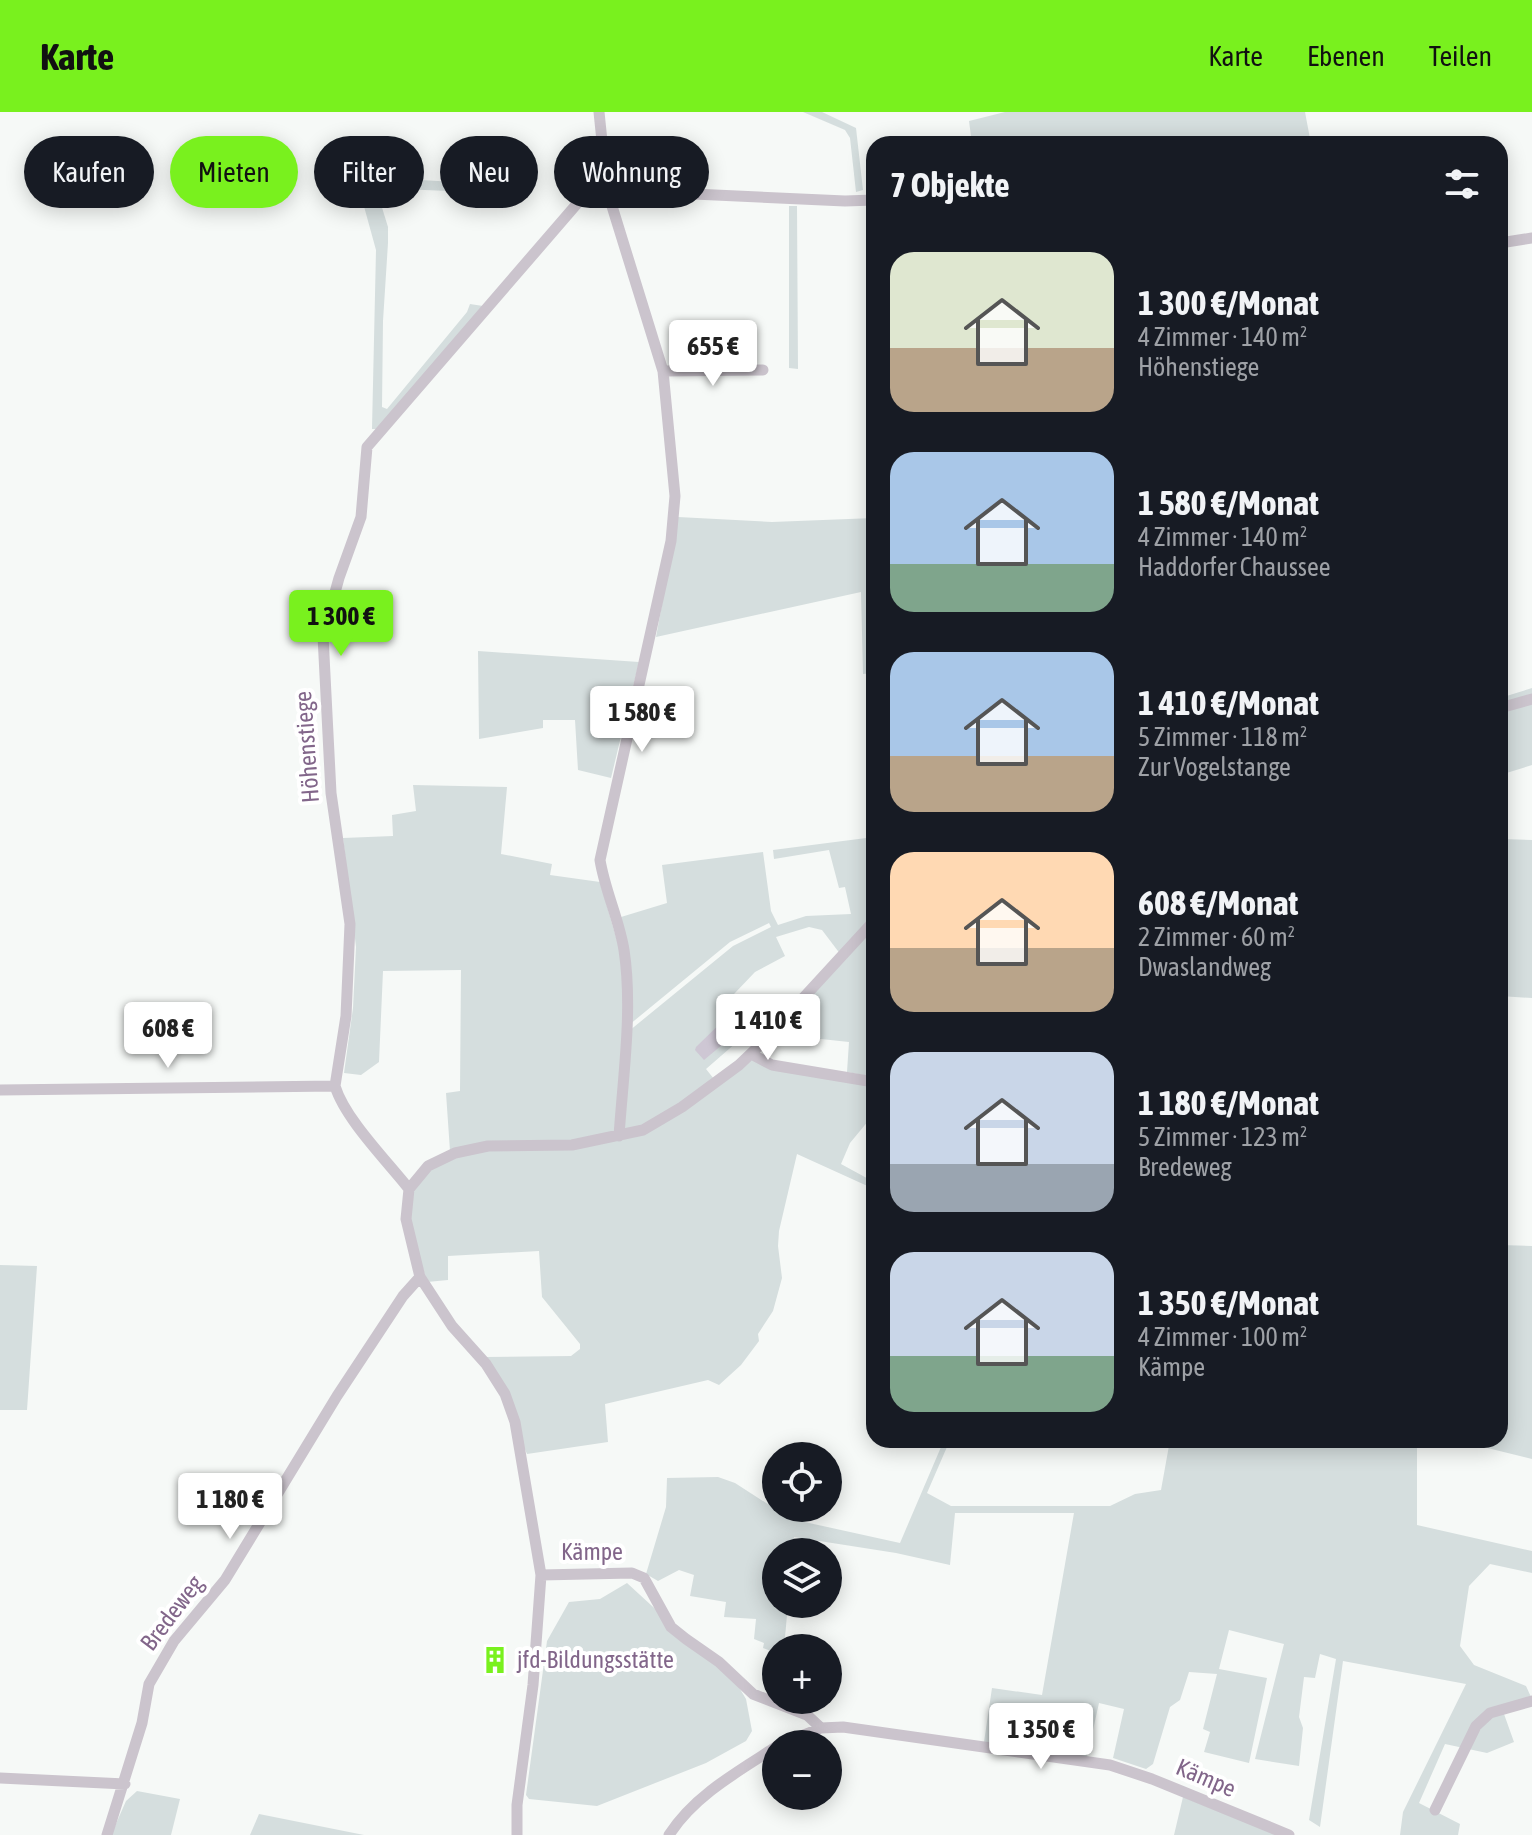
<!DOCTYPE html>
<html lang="de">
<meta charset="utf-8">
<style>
body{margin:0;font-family:"Asap Condensed",sans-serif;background:#242831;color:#f1f3f6;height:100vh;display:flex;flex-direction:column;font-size:30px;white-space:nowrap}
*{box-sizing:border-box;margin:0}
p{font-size:26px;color:#9ea1a6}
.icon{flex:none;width:44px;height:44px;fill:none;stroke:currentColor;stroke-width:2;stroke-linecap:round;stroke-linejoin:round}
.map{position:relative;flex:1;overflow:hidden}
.side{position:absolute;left:866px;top:24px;width:642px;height:1312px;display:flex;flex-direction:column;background:#171b24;border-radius:24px;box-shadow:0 4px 20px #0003}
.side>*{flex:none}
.banner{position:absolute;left:24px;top:24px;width:722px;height:72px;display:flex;gap:16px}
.tools{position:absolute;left:762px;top:1330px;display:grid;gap:16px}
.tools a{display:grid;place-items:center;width:80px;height:80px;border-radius:50%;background:#171b24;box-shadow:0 4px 20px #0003;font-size:40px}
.price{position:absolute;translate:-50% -68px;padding:0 18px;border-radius:8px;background:#fff;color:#222;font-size:26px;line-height:52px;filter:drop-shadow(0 2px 4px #0008)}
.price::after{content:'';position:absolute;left:50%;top:48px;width:24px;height:18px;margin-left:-12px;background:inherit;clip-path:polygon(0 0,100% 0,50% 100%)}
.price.current{background:#79f11e;color:#111}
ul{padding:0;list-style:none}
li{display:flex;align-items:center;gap:24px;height:200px;padding:0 24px}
li span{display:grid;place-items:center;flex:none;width:224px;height:160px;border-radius:24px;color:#555}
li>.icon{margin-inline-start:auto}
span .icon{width:96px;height:96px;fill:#fffc;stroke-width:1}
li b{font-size:34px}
h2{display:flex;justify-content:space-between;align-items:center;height:96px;padding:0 24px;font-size:34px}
.tag{padding:0 28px;border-radius:36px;background:#171b24;box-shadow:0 4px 20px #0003;font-size:28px;line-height:72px}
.tag.current{background:#79f11e;color:#111}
header{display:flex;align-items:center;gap:48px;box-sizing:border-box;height:112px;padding:0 40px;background:#79f11e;color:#111}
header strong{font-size:38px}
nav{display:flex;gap:44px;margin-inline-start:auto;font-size:28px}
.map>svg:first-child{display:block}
.green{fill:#d5dede}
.water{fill:#cec7d4}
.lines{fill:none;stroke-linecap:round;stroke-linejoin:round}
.minor{stroke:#cbc4cd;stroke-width:11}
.labels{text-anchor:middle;stroke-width:8;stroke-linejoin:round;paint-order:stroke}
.street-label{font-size:24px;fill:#82668a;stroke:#fff}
.poi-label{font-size:24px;fill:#82668a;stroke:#fff;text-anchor:start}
</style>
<header>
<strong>Karte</strong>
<nav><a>Karte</a><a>Ebenen</a><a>Teilen</a></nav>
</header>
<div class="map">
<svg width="1532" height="1723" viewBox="0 0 1532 1723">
<rect width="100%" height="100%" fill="#f6f9f7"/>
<path class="green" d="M 803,0 L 822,0 L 856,16 L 863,78 L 856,80 L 850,26 L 845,18 Z
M 1005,0 L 1305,0 L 1311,32 L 972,32 L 969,9 Z
M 384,66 L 474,71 L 473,80 L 376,76 L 388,115 L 388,131 L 383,209 L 382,295 L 387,297 L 467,200 L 470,192 L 483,194 L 379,317 L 372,317 L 376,138 L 357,69 Z
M 789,94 L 797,94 L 798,257 L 789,256 Z
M 678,405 L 772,410 L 874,406 L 874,561 L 863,562 L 861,480 L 656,525 Z
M 478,539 L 639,550 L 611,666 L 578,658 L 575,608 L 543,608 L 543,616 L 479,627 Z
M 1532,576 L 1532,653 L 1500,663 L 1500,586 Z
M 413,673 L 507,675 L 501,742 L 552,752 L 550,763 L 600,770 L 620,839 L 629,919 L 733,834 L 771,815 L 769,811 L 730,830 L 629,913 L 621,805 L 667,791 L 662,753 L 763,740 L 771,799 L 778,813 L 806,804 L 851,802 L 845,775 L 839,776 L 829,738 L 774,747 L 773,738 L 874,725 L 874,965 L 847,960 L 849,930 L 774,922 L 844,847 L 822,818 L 809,815 L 776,825 L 785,844 L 755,860 L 734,882 L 760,910 L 706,957 L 714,967 L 642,1016 L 571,1031 L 450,1039 L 446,981 L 460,979 L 461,858 L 383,859 L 379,950 L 361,963 L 344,961 L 353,896 L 356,835 L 343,726 L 393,724 L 392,703 L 416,699 Z
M 1502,727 L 1532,728 L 1532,886 L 1500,884 Z
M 752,945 L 874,973 L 874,1002 L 850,1031 L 841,1052 L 874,1070 L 874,1077 L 797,1042 L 779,1119 L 778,1134 L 782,1166 L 773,1199 L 758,1222 L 759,1229 L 741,1253 L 719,1273 L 708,1268 L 605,1292 L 608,1330 L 527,1342 L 485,1245 L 571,1244 L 580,1237 L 580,1232 L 542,1185 L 539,1139 L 448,1144 L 448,1168 L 427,1170 L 409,1110 L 411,1078 L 429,1056 L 457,1043 L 487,1038 L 620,1027 Z
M 1500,1133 L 1532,1134 L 1532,1347 L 1455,1328 L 1500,1328 Z
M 0,1153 L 37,1154 L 27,1298 L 0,1298 Z
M 944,1328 L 950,1328 L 927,1381 L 951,1394 L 1110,1394 L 1135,1382 L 1161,1378 L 1170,1328 L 1417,1328 L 1417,1413 L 1532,1439 L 1532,1461 L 1490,1452 L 1469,1474 L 1460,1534 L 1474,1553 L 1526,1574 L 1531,1585 L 1504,1602 L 1514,1630 L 1487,1641 L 1445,1632 L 1419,1691 L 1460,1712 L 1458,1723 L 1400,1723 L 1403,1700 L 1466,1572 L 1343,1549 L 1320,1715 L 1309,1708 L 1336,1547 L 1320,1542 L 1315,1566 L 1304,1565 L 1299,1605 L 1303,1616 L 1299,1654 L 1255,1647 L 1284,1532 L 1229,1518 L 1219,1557 L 1267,1566 L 1249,1651 L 1204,1640 L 1210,1620 L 1203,1617 L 1217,1562 L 1189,1560 L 1180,1588 L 1170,1595 L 1153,1652 L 1146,1657 L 1113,1646 L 1124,1597 L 1099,1591 L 1087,1645 L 984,1630 L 992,1576 L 1042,1583 L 1074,1401 L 955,1401 L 950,1453 L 896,1441 L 794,1425 L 792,1440 L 776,1440 L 776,1492 L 788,1492 L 784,1536 L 776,1536 L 776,1541 L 763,1536 L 764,1531 L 754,1527 L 756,1507 L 724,1505 L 726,1490 L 690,1484 L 694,1463 L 679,1458 L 658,1469 L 646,1462 L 666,1395 L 667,1366 L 718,1365 L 735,1371 L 791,1407 L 900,1431 Z
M 627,1471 L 737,1572 L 746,1587 L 752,1619 L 746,1629 L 706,1651 L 597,1694 L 529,1687 L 526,1683 L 547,1529 L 569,1490 L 600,1487 Z
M 137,1679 L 180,1687 L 171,1723 L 111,1723 L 126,1689 Z
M 1183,1685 L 1277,1723 L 1174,1723 Z
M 259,1702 L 364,1723 L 250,1723 Z"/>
<path class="water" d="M 728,904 L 740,913 L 741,917 L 704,948 L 695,938 L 696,935 Z"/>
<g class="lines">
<path class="minor" d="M 599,0 L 607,78 L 663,259 L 675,384 L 671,429 L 600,748 C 605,779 619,807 624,838 C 633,897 623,964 619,1024
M 1500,131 L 1532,126
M 663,259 L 763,258
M 1500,596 L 1532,587
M 751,942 L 772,953 L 874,970
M 0,978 L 335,974
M 409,1077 C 387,1049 345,1007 335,974 L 346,904 L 350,812 L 331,681 L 323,524 L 339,466 L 361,405 L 367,335 L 588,79 L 607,78 L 845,89 L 874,88
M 541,1463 L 632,1461 L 644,1466 L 671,1515 L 686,1527 L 719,1550 L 753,1582 L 807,1603 L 821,1616
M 781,1632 L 821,1616 L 843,1615 L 1110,1653 L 1152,1667 L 1289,1723
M 0,1666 L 125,1672
M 1435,1698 L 1476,1614 L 1490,1601 L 1532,1589
M 107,1723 L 142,1611 L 149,1572 L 174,1529 L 225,1468 L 337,1284 L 403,1184 L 420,1165
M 517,1723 L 517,1693 L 533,1573 L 541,1463 L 515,1310 L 505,1282 L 486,1252 L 452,1214 L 420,1165 L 406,1107 L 409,1077 L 428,1054 L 455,1041 L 488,1034 L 572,1033 L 643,1018 L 682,995 L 739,953 L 760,933 L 874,809
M 669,1723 C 694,1684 737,1660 776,1635"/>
</g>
<defs>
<g id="building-bare" transform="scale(2.16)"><path d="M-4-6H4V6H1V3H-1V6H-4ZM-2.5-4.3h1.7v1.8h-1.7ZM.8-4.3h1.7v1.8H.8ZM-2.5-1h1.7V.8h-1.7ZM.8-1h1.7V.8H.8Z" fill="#79f11e" stroke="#fff" stroke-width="2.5" paint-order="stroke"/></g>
</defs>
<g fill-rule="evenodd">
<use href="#building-bare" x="495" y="1548"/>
</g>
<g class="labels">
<g class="street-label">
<text transform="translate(307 635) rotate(-94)" y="8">Höhenstiege</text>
<text x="592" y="1448">Kämpe</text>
<text transform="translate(172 1501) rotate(-53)" y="8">Bredeweg</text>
<text transform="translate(1206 1666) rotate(23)" y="8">Kämpe</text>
</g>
<g class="poi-label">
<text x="517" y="1556">jfd-Bildungsstätte</text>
</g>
</g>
</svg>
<div class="tools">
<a><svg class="icon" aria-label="locate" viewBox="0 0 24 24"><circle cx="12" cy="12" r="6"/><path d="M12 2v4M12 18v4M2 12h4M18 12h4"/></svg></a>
<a><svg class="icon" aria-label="layers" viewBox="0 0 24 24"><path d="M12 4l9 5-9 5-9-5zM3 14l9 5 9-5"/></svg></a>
<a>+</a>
<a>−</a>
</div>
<b class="price" style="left:713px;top:276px">655 €</b>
<b class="price current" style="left:341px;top:546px">1 300 €</b>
<b class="price" style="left:642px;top:642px">1 580 €</b>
<b class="price" style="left:768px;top:950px">1 410 €</b>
<b class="price" style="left:168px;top:958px">608 €</b>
<b class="price" style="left:230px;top:1429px">1 180 €</b>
<b class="price" style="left:1041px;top:1659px">1 350 €</b>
<div class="banner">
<a class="tag">Kaufen</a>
<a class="tag current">Mieten</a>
<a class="tag">Filter</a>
<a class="tag">Neu</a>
<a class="tag">Wohnung</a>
</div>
<section class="side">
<h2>7 Objekte<svg class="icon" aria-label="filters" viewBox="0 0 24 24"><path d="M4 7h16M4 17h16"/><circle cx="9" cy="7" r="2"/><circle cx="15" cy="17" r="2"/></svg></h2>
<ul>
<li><span style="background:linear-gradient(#dfe7d0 60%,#b9a48a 0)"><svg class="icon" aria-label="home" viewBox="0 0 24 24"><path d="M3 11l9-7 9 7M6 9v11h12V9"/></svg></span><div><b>1 300 €/Monat</b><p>4 Zimmer · 140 m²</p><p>Höhenstiege</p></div></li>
<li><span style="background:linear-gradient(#a9c7e8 70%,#7fa58c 0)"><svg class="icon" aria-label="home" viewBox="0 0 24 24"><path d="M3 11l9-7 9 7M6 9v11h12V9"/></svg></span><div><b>1 580 €/Monat</b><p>4 Zimmer · 140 m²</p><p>Haddorfer Chaussee</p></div></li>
<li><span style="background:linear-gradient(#a9c7e8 65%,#b9a48a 0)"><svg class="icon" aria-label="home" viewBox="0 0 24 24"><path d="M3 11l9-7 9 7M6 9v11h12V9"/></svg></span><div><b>1 410 €/Monat</b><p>5 Zimmer · 118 m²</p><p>Zur Vogelstange</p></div></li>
<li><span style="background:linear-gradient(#ffd9b3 60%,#b9a48a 0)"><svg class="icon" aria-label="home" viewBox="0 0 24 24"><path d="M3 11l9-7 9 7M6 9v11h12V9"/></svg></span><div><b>608 €/Monat</b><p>2 Zimmer · 60 m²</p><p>Dwaslandweg</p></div></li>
<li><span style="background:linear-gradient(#c9d6e8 70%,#9aa5b1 0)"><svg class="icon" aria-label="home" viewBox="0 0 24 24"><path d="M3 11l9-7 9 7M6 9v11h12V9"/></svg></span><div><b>1 180 €/Monat</b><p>5 Zimmer · 123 m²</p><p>Bredeweg</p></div></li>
<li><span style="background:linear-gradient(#c9d6e8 65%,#7fa58c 0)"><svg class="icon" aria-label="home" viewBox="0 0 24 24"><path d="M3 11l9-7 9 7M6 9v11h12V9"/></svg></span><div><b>1 350 €/Monat</b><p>4 Zimmer · 100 m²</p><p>Kämpe</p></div></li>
</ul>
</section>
</div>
